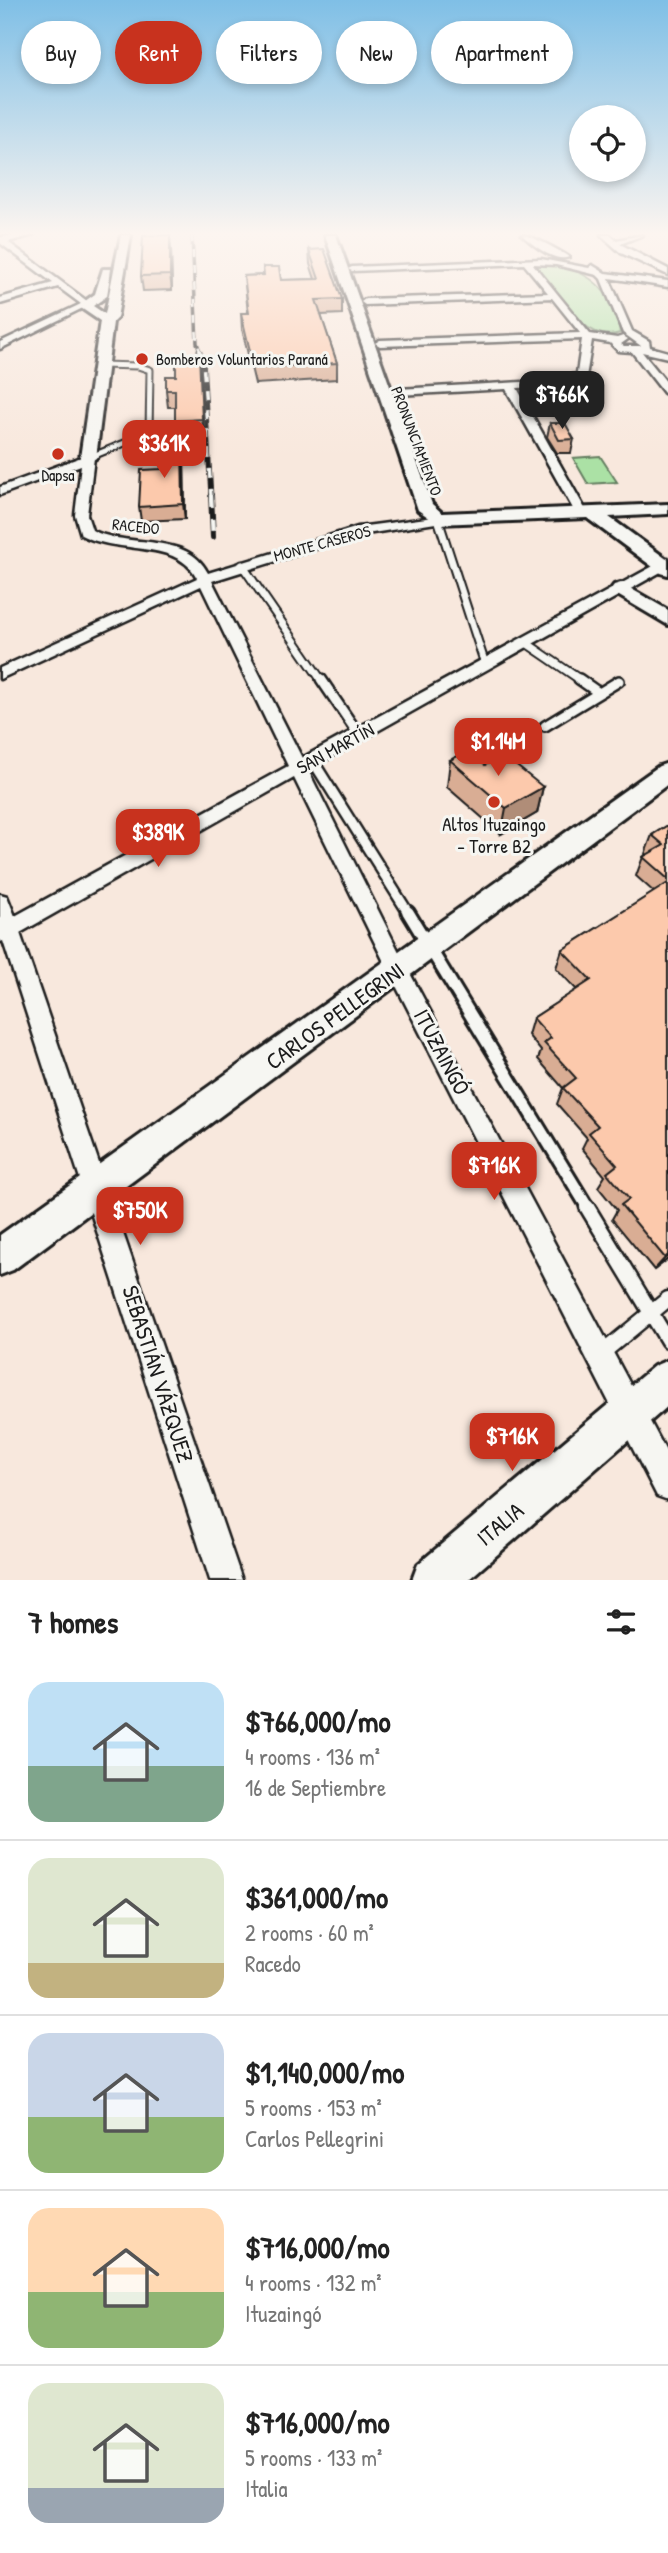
<!DOCTYPE html>
<meta charset="utf-8">
<style>
body{margin:0;font-family:"Patrick Hand",sans-serif;background:#f6f6f6;color:#222;height:100vh;display:flex;flex-direction:column;font-size:26px;white-space:nowrap}
*{box-sizing:border-box;margin:0}
p{font-size:23px;color:#767676}
.icon{flex:none;width:38px;height:38px;fill:none;stroke:currentColor;stroke-width:2;stroke-linecap:round;stroke-linejoin:round}
.map{position:relative;height:1580px;overflow:hidden}
.panel{display:flex;flex-direction:column;background:#fff;flex:1}
.panel>*{flex:none}
.hud{position:absolute;left:21px;top:21px;width:626px;height:63px;display:flex;gap:14px}
.buttons{position:absolute;left:569px;top:105px;display:grid;gap:14px}
.buttons a{display:grid;place-items:center;width:77px;height:77px;border-radius:50%;background:#fff;box-shadow:0 4px 10px #0003;font-size:35px}
.price{position:absolute;translate:-50% -60px;padding:0 16px;border-radius:14px;background:#c8321e;color:#fff;font-size:23px;line-height:46px;filter:drop-shadow(0 2px 4px #0008)}
.price::after{content:'';position:absolute;left:50%;top:42px;width:21px;height:16px;margin-left:-10px;background:inherit;clip-path:polygon(0 0,100% 0,50% 100%)}
.price.active{background:#222;color:#fff}
ul{padding:0;list-style:none}
li{display:flex;align-items:center;gap:21px;height:175px;padding:0 28px}
li+li{border-top:2px solid #e0e0e0}
li span{display:grid;place-items:center;flex:none;width:196px;height:140px;border-radius:21px;color:#555}
li>.icon{margin-inline-start:auto}
span .icon{width:84px;height:84px;fill:#fffc;stroke-width:1}
li b{font-size:30px}
h2{display:flex;justify-content:space-between;align-items:center;height:84px;padding:0 28px;font-size:30px}
.chip{padding:0 24px;border-radius:32px;background:#fff;box-shadow:0 4px 10px #0003;font-size:24px;line-height:63px}
.chip.active{background:#c8321e;color:#fff}
.map>svg:first-child{display:block}
.green{fill:#abe1a5;stroke:#647e60;stroke-width:2}
.lines{fill:none;stroke-linecap:round;stroke-linejoin:round}
.lane-far4-casing{stroke:#1c1c1c;stroke-width:9}
.lane-far3-casing{stroke:#1c1c1c;stroke-width:11}
.lane-far2-casing{stroke:#1c1c1c;stroke-width:14}
.lane-far1-casing{stroke:#1c1c1c;stroke-width:17}
.lane-casing{stroke:#1c1c1c;stroke-width:19}
.street-casing{stroke:#1c1c1c;stroke-width:5}
.secondary-casing{stroke:#1c1c1c;stroke-width:6}
.lane-far4{stroke:#f6f6f2;stroke-width:5}
.lane-far3{stroke:#f6f6f2;stroke-width:7}
.lane-far2{stroke:#f6f6f2;stroke-width:9}
.lane-far1{stroke:#f6f6f2;stroke-width:11}
.lane{stroke:#f6f6f2;stroke-width:14}
.street{fill:#f6f6f2;fill-rule:evenodd}
.secondary{fill:#f6f6f2;fill-rule:evenodd}
.rail-far2-casing{stroke:#1c1c1c;stroke-width:3.5}
.rail-far1-casing{stroke:#1c1c1c;stroke-width:5}
.rail-casing{stroke:#1c1c1c;stroke-width:6}
.rail-far2{stroke:#f6f6f2;stroke-width:2.5;stroke-dasharray:8;stroke-linecap:butt}
.rail-far1{stroke:#f6f6f2;stroke-width:3.5;stroke-dasharray:10;stroke-linecap:butt}
.rail{stroke:#f6f6f2;stroke-width:4.5;stroke-dasharray:12;stroke-linecap:butt}
.wall{fill:#d9ad94;stroke:#1c1c1c;stroke-width:2}
.shaded-wall{fill:#b08d78;stroke:#1c1c1c;stroke-width:2}
.building{fill:#fcc9ac;stroke:#1c1c1c;stroke-width:2}
.poi-dot{fill:#c8321e;stroke:#f6f6f2;stroke-width:2.5}
.labels{text-anchor:middle;stroke-width:6;stroke-linejoin:round;paint-order:stroke}
.far-poi-label{font-size:16px;fill:#1c1c1c;stroke:#f6f6f2;text-anchor:start}
.far-street-label{font-size:16px;fill:#1c1c1c;stroke:#f6f6f2}
.street-label{font-size:19px;fill:#1c1c1c;stroke:#f6f6f2}
.poi-label{font-size:19px;fill:#1c1c1c;stroke:#f6f6f2}
.near-street-label{font-size:23px;fill:#1c1c1c;stroke:#f6f6f2}
</style>
<div class="map">
<svg width="668" height="1580" viewBox="0 0 668 1580">
<rect width="100%" height="100%" fill="#f8e8dd"/>
<filter id="ink" filterUnits="userSpaceOnUse"><feTurbulence type="fractalNoise" baseFrequency=".0143" numOctaves="2"/><feDisplacementMap in="SourceGraphic" scale="14" xChannelSelector="R" yChannelSelector="G"/><feConvolveMatrix kernelMatrix="1 2 1 2 8 2 1 2 1" color-interpolation-filters="sRGB"/></filter>
<g filter="url(#ink)">
<path class="green" d="M 535,265 C 582,264 613,285 620,333 C 584,346 555,289 535,265 Z
M 600,456 L 617,482 L 588,484 L 573,458 Z"/>
<g class="lines">
<g class="lane-far4-casing">
<path id="lane-far4" d="M 88,458 L 149,433 L 150,370 L 138,366 L 101,365"/>
</g>
<g class="lane-far3-casing">
<path id="lane-far3" d="M 438,519 L 485,664
M 242,565 L 322,681
M 525,642 L 582,681"/>
</g>
<g class="lane-far2-casing">
<path id="lane-far2" d="M 321,679 L 359,735
M 579,679 L 599,693
M 545,726 L 619,681
M 313,761 L 409,914"/>
</g>
<g class="lane-far1-casing">
<path id="lane-far1" d="M 408,912 L 588,1208"/>
</g>
<g class="lane-casing">
<path id="lane" d="M 587,1207 L 668,1341
M 601,1354 L 668,1299"/>
</g>
<g class="street-casing">
<path id="street" d="M 16,235 L 33,235 L 8,242 L 91,304 L 0,349 L 0,342 L 81,304 L 58,287 L 0,304 L 0,298 L 53,283 L 0,243 L 0,237 Z
M 522,235 C 532,235 560,251 569,257 C 555,263 533,245 522,235 Z
M 601,235 L 610,235 L 616,240 L 643,235 L 620,244 L 668,269 L 668,275 L 621,253 Z
M 541,259 L 589,268 L 592,265 L 605,273 L 668,281 L 668,287 L 609,278 L 632,331 L 649,341 L 650,347 L 668,352 L 668,358 L 642,352 L 668,384 L 668,394 L 664,393 L 632,352 L 618,351 L 610,343 L 592,340 L 586,377 L 558,386 L 517,388 L 588,514 L 582,518 L 576,514 L 506,389 L 398,395 L 393,392 L 398,389 L 557,380 L 577,373 L 582,339 L 380,346 L 375,343 L 380,340 L 580,333 L 552,298 L 365,305 L 361,302 L 365,299 L 548,293 L 524,264 L 352,271 L 348,269 L 352,267 ZM 533,264 L 556,265 L 597,275 L 601,279 L 623,333 L 641,346 L 624,346 L 621,344 L 628,339 L 623,336 L 617,338 L 590,334 Z
M 84,456 L 94,458 L 87,515 L 92,530 C 128,549 187,531 208,573 L 358,527 L 442,516 L 442,522 L 360,535 L 212,581 L 302,758 L 668,558 L 668,568 L 308,770 L 405,964 L 668,1455 L 668,1500 L 657,1496 L 391,976 L 294,778 L 20,933 L 242,1580 L 210,1580 L 3,941 L 0,942 L 0,894 L 7,896 L 15,916 L 288,766 L 201,586 L 0,679 L 0,668 L 197,578 C 178,539 119,555 81,535 L 75,515 L 81,465 L 0,495 L 0,487 Z"/>
</g>
<g class="secondary-casing">
<path id="secondary" d="M 121,235 L 131,235 L 117,318 L 113,322 L 96,458 L 88,463 L 80,458 L 100,321 L 78,306 L 95,294 L 103,269 L 111,269 L 107,296 L 93,306 L 105,314 Z
M 325,235 L 336,235 L 432,504 L 442,513 L 668,504 L 668,514 L 609,517 L 668,560 L 668,575 L 661,573 L 587,518 L 438,524 L 418,510 Z
M 621,583 L 668,610 L 668,625 L 614,593 L 611,589 L 614,585 Z
M 668,763 L 668,784 L 13,1270 L 0,1275 L 0,1235 L 659,766 Z
M 668,1360 L 668,1406 L 468,1580 L 412,1580 L 418,1564 L 654,1366 Z"/>
</g>
<use href="#lane-far4" class="lane-far4"/>
<use href="#lane-far3" class="lane-far3"/>
<use href="#lane-far2" class="lane-far2"/>
<use href="#lane-far1" class="lane-far1"/>
<use href="#lane" class="lane"/>
<use href="#street" class="street"/>
<use href="#secondary" class="secondary"/>
<g class="rail-far2-casing">
<path id="rail-far2" d="M 192,235 L 197,343 L 200,351"/>
</g>
<g class="rail-far1-casing">
<path id="rail-far1" d="M 199,350 L 203,359 L 211,497"/>
</g>
<g class="rail-casing">
<path id="rail" d="M 211,495 L 213,537"/>
</g>
<use href="#rail-far2" class="rail-far2"/>
<use href="#rail-far1" class="rail-far1"/>
<use href="#rail" class="rail"/>
</g>
<path class="wall" d="M 171,249 L 172,290 L 143,291 L 141,276 Z
M 309,250 L 342,299 L 342,314 L 321,315 L 337,363 L 337,379 L 255,384 L 242,329 L 241,313 L 248,313 L 244,276 L 263,275 L 263,267 L 281,280 L 315,279 L 310,264 Z
M 199,355 L 204,437 L 178,438 L 175,421 L 175,407 L 168,407 L 166,390 L 176,376 Z
M 550,423 L 574,439 L 571,453 L 557,453 L 547,437 Z
M 184,457 L 185,519 L 141,521 L 139,507 L 162,469 Z
M 450,760 L 485,765 L 543,787 L 537,813 L 501,834 L 447,787 Z
M 668,825 L 668,1259 L 654,1270 L 612,1219 L 617,1210 L 598,1187 L 605,1176 L 582,1148 L 587,1138 L 557,1104 L 563,1088 L 538,1059 L 541,1051 L 528,1035 L 533,1018 L 577,990 L 556,968 L 562,950 L 654,892 L 636,876 L 643,857 L 646,855 L 645,854 L 652,835 Z"/>
<path class="shaded-wall" d="M 170,235 L 171,249 L 172,290 L 170,275 Z
M 199,355 L 201,372 L 204,437 L 202,419 Z
M 182,443 L 184,457 L 185,519 L 183,504 Z
M 543,787 L 537,813 L 501,834 L 506,808 Z
M 668,1255 L 668,1259 L 654,1270 L 665,1258 Z"/>
<path class="building" d="M 170,235 L 170,275 L 141,276 L 143,236 Z
M 324,249 L 342,299 L 316,300 L 337,363 L 254,368 L 241,313 L 249,313 L 244,276 L 264,275 L 263,267 L 279,267 L 281,280 L 319,279 L 309,250 Z
M 199,355 L 202,419 L 175,421 L 175,390 L 166,390 L 166,376 L 176,376 L 176,356 Z
M 550,423 L 565,423 L 574,439 L 559,440 Z
M 182,443 L 183,504 L 139,507 L 141,470 L 162,469 L 162,444 Z
M 467,751 L 485,765 L 503,755 L 543,787 L 506,808 L 450,760 Z
M 668,825 L 668,879 L 643,857 L 664,845 L 652,835 Z
M 668,883 L 668,1255 L 665,1258 L 621,1205 L 629,1199 L 607,1173 L 617,1165 L 589,1133 L 598,1126 L 563,1088 L 576,1078 L 544,1043 L 551,1038 L 533,1018 L 591,980 L 562,950 Z"/>
</g>
<linearGradient id="sky" x2="0" y2="1"><stop stop-color="#7fbfe6"/><stop offset="0.51" stop-color="#fcf5f0"/><stop offset="1" stop-color="#fcf5f0" stop-opacity="0"/></linearGradient>
<rect width="668" height="457" fill="url(#sky)"/>
<g class="poi-dot">
<circle cx="142" cy="359" r="7"/>
<circle cx="58" cy="454" r="7"/>
<circle cx="494" cy="802" r="7"/>
</g>
<g class="labels">
<g class="far-poi-label">
<text x="156" y="365">Bomberos Voluntarios Paraná</text>
<text x="58" y="481" text-anchor="middle">Dapsa</text>
</g>
<g class="far-street-label">
<text transform="translate(417 441) rotate(69)" y="6">PRONUNCIAMIENTO</text>
<text transform="translate(136 526) rotate(6)" y="6">RACEDO</text>
<text transform="translate(322 543) rotate(-15)" y="6">MONTE CASEROS</text>
</g>
<g class="street-label">
<text transform="translate(335 748) rotate(-29)" y="7">SAN MARTÍN</text>
</g>
<g class="poi-label">
<text x="494" y="831">Altos Ituzaingo<tspan x="494" dy="22">- Torre B2</tspan></text>
</g>
<g class="near-street-label">
<text transform="translate(335 1016) rotate(-36)" y="8">CARLOS PELLEGRINI</text>
<text transform="translate(442 1052) rotate(62)" y="8">ITUZAINGÓ</text>
<text transform="translate(158 1374) rotate(72)" y="8">SEBASTIÁN VÁZQUEZ</text>
<text transform="translate(500 1524) rotate(-40)" y="8">ITALIA</text>
</g>
</g>
</svg>
<div class="buttons">
<a><svg class="icon" aria-label="locate" viewBox="0 0 24 24"><circle cx="12" cy="12" r="6"/><path d="M12 2v4M12 18v4M2 12h4M18 12h4"/></svg></a>
</div>
<b class="price active" style="left:562px;top:431px">$766K</b>
<b class="price" style="left:164px;top:480px">$361K</b>
<b class="price" style="left:498px;top:778px">$1.14M</b>
<b class="price" style="left:158px;top:869px">$389K</b>
<b class="price" style="left:494px;top:1202px">$716K</b>
<b class="price" style="left:140px;top:1247px">$750K</b>
<b class="price" style="left:512px;top:1473px">$716K</b>
<div class="hud">
<a class="chip">Buy</a>
<a class="chip active">Rent</a>
<a class="chip">Filters</a>
<a class="chip">New</a>
<a class="chip">Apartment</a>
</div>
</div>
<section class="panel">
<h2>7 homes<svg class="icon" aria-label="filters" viewBox="0 0 24 24"><path d="M4 7h16M4 17h16"/><circle cx="9" cy="7" r="2"/><circle cx="15" cy="17" r="2"/></svg></h2>
<ul>
<li><span style="background:linear-gradient(#bfe0f5 60%,#7fa58c 0)"><svg class="icon" aria-label="home" viewBox="0 0 24 24"><path d="M3 11l9-7 9 7M6 9v11h12V9"/></svg></span><div><b>$766,000/mo</b><p>4 rooms · 136 m²</p><p>16 de Septiembre</p></div></li>
<li><span style="background:linear-gradient(#dfe7d0 75%,#c2b280 0)"><svg class="icon" aria-label="home" viewBox="0 0 24 24"><path d="M3 11l9-7 9 7M6 9v11h12V9"/></svg></span><div><b>$361,000/mo</b><p>2 rooms · 60 m²</p><p>Racedo</p></div></li>
<li><span style="background:linear-gradient(#c9d6e8 60%,#8fb573 0)"><svg class="icon" aria-label="home" viewBox="0 0 24 24"><path d="M3 11l9-7 9 7M6 9v11h12V9"/></svg></span><div><b>$1,140,000/mo</b><p>5 rooms · 153 m²</p><p>Carlos Pellegrini</p></div></li>
<li><span style="background:linear-gradient(#ffd9b3 60%,#8fb573 0)"><svg class="icon" aria-label="home" viewBox="0 0 24 24"><path d="M3 11l9-7 9 7M6 9v11h12V9"/></svg></span><div><b>$716,000/mo</b><p>4 rooms · 132 m²</p><p>Ituzaingó</p></div></li>
<li><span style="background:linear-gradient(#dfe7d0 75%,#9aa5b1 0)"><svg class="icon" aria-label="home" viewBox="0 0 24 24"><path d="M3 11l9-7 9 7M6 9v11h12V9"/></svg></span><div><b>$716,000/mo</b><p>5 rooms · 133 m²</p><p>Italia</p></div></li>
</ul>
</section>
